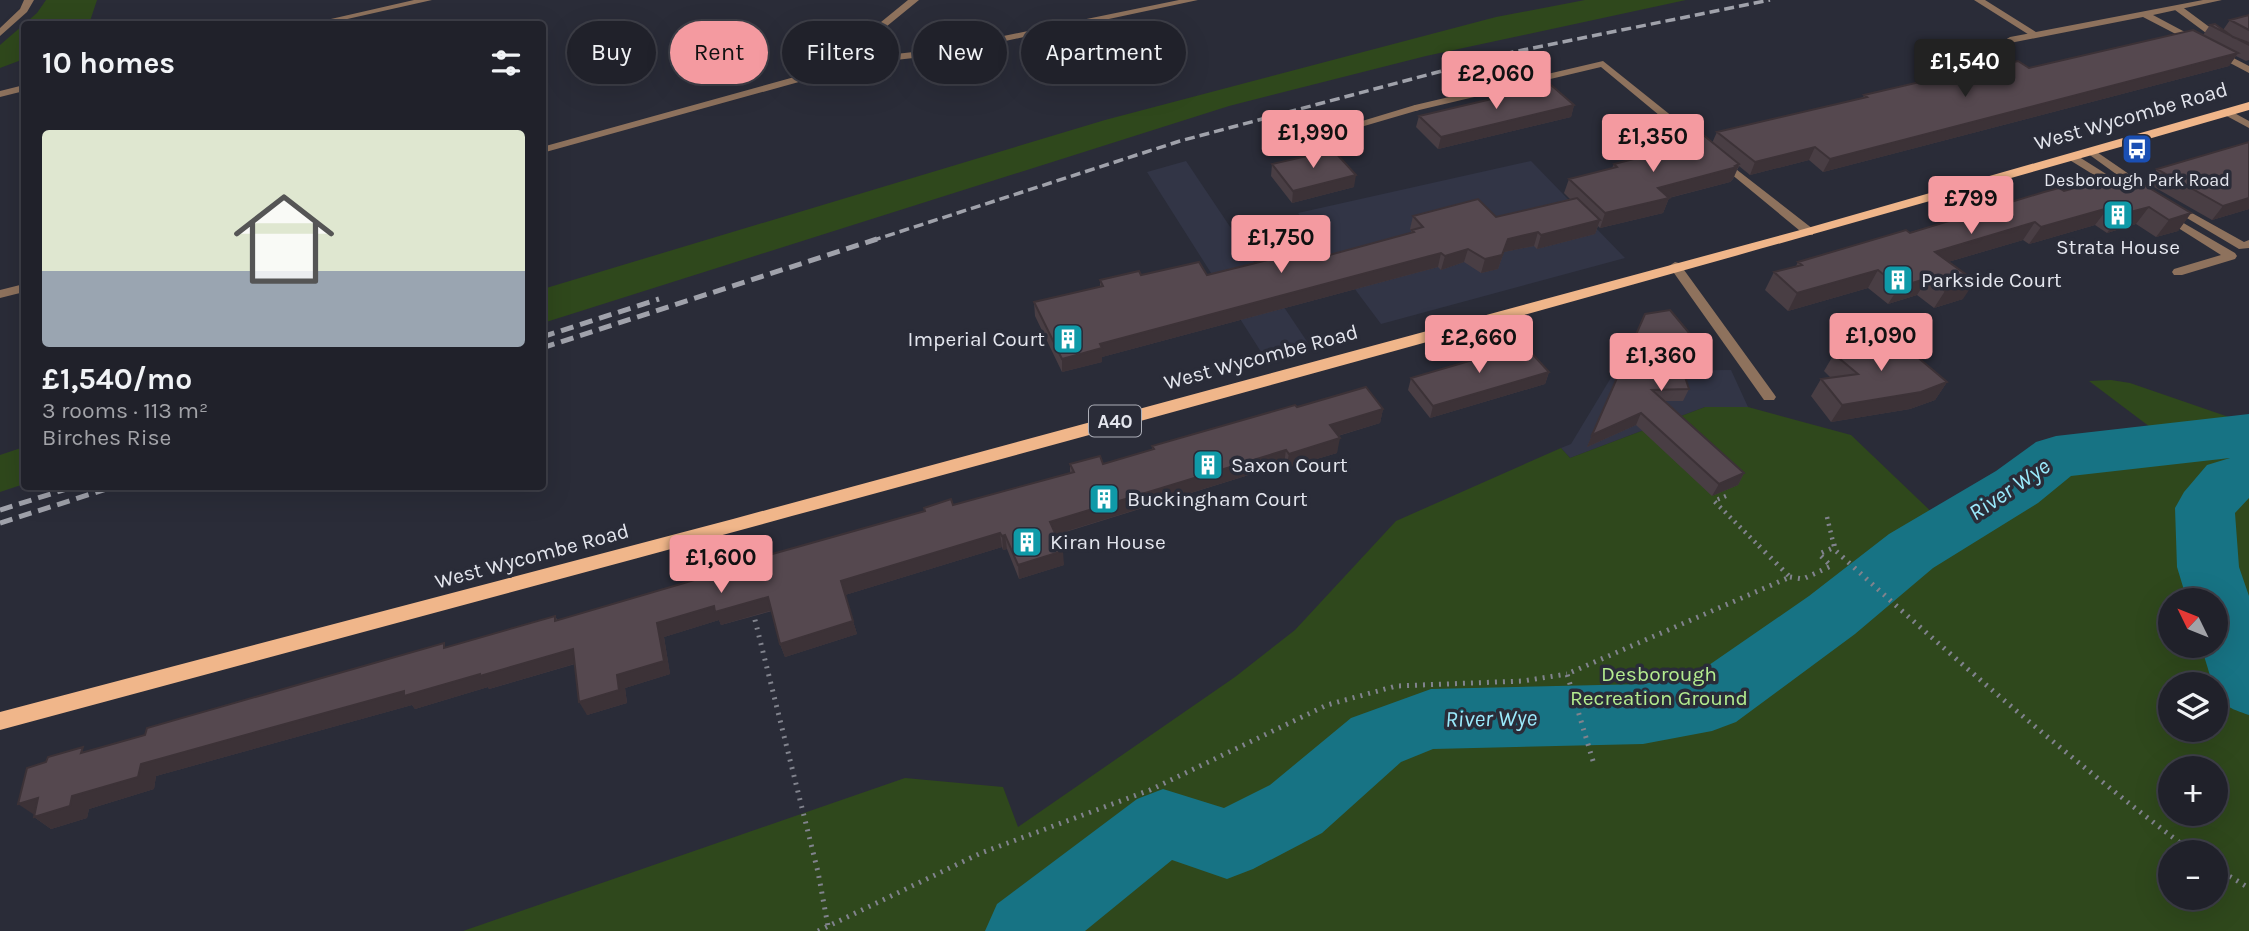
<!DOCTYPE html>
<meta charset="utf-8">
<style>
body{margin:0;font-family:Karla,sans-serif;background:#2d2e36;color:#f1f3f6;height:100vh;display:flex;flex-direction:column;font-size:26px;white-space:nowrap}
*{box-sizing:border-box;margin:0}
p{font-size:23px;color:#a2a3a8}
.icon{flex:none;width:38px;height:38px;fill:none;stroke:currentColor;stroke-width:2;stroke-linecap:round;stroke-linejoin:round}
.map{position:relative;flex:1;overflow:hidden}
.side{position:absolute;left:21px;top:21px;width:525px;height:469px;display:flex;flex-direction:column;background:#20212a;border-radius:7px;box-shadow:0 7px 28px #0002,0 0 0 2px #3d3e47}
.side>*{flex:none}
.top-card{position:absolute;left:567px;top:21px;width:665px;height:63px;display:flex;gap:14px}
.needle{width:46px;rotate:313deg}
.fabs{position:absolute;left:2158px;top:588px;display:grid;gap:14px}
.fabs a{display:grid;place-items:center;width:70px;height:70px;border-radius:50%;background:#20212a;box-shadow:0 7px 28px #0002,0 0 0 2px #3d3e47;font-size:35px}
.price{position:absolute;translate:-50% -60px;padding:0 16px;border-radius:7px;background:#f49aa0;color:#111;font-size:23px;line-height:46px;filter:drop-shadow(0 2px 4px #0008)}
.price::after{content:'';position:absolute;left:50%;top:42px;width:21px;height:16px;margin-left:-10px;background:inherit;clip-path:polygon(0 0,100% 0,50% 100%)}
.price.current{background:#222;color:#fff}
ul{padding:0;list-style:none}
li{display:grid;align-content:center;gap:14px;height:371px;padding:0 21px}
li span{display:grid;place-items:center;height:217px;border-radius:7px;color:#555}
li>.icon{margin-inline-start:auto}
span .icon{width:126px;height:126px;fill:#fffc;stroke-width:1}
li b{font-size:30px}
h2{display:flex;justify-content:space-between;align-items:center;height:84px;padding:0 21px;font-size:30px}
.pill{padding:0 24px;border-radius:32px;background:#20212a;box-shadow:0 7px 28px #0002,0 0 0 2px #3d3e47;font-size:24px;line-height:63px}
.pill.current{background:#f49aa0;color:#111}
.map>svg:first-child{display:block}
.built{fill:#323546}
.green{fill:#2f481c;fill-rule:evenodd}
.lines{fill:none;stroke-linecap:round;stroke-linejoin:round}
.river{fill:#177384;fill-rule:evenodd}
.path-far1{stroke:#81838d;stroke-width:4.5;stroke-dasharray:2 5;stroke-linecap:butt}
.path{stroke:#81838d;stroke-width:5;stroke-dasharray:2 6;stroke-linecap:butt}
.service{fill:#8e725d;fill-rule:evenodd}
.minor{fill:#8e725d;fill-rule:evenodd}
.tertiary{fill:#8e725d;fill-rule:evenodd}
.primary{fill:#f0b68a;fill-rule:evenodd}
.rail-far1{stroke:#a0a2ab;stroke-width:3.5;stroke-dasharray:10 5;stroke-linecap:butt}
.rail{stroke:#a0a2ab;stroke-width:5;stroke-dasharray:13 7;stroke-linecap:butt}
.wall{fill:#493e44}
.shaded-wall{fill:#3c3237}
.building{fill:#55484f;stroke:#3c3237;stroke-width:2}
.labels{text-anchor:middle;stroke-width:7;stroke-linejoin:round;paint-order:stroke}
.far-poi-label{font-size:18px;fill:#e4e6ee;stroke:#2a2c38}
.shield{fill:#2a2c38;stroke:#acaeb7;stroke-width:2}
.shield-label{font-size:19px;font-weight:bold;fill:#e4e6ee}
.street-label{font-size:21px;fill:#e4e6ee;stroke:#2a2c38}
.poi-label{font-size:21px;fill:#e4e6ee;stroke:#2a2c38;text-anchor:start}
.park-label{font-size:21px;fill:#b4ec8f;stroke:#2a2c38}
.water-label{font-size:23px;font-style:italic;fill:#9beafc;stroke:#2a2c38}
</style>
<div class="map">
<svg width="2249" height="931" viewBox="0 0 2249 931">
<rect width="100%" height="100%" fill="#2a2c38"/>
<path class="built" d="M 1186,161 L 1308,343 L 1263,355 L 1147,172 Z
M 1531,161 L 1625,258 L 1381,324 L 1298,213 Z
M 1731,370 L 1748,407 L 1705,407 L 1570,458 L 1561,448 L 1571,444 L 1615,371 Z"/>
<path class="green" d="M 46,0 L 97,0 L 89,24 L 24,24 L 24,59 L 0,68 L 0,45 L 37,13 Z
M 1585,0 L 1686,0 L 1426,56 L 1229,106 L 543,323 L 543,289 L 1105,120 L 1496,17 Z
M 2111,380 L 2130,383 L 2249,424 L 2236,433 L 2174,445 L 2089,381 Z
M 1705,407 L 1748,407 L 1851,435 L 1941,521 L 1872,564 L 1887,580 L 2058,466 L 2098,458 L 2171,455 L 2249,441 L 2249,931 L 463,931 L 905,778 L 1003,787 L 1018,827 L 1235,677 L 1295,630 L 1396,521 L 1561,448 L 1570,458 ZM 2170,600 L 2216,600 L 2216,646 L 2170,646 ZM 2170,684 L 2216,684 L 2216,730 L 2170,730 ZM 2170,768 L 2216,768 L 2216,814 L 2170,814 ZM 2170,852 L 2216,852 L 2216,898 L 2170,898 Z
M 24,447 L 24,484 L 0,492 L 0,455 Z"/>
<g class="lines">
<path class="river" d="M 2249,414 L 2249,498 L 2235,513 L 2239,567 L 2249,596 L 2249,715 C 2232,709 2216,705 2216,684 L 2212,682 L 2201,646 L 2216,646 L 2216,600 L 2187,600 L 2177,567 L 2175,508 L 2184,492 L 2207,465 L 2230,458 L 2071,476 L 2038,503 L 1933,568 L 1855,634 L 1736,722 L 1712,731 L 1643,744 L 1433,749 L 1401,762 L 1322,833 L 1253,869 L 1227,879 L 1172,860 L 1085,931 L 985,931 L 997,904 L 1137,799 L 1163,789 L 1224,808 L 1270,785 L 1351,718 L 1431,689 L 1643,684 L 1696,674 L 1809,596 L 1889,534 L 1996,471 L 2036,442 L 2056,436 Z"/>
<path class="path-far1" d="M 1726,496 L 1714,501 L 1759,546
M 1827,517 L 1834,546"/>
<path class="path" d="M 1834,544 L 1835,550 C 1949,655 2068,758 2192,852
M 738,548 L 743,570
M 1790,577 L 1803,579 L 1831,566 L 1819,554 L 1835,547
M 753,612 L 818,872 L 828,926
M 1593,761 L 1567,674 L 1790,577 L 1757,544
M 2216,868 L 2249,888
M 818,931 L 981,853 L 1150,790 L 1327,705 L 1396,686 L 1523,681 L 1567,674"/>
<path class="service" d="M 1974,0 L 1985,0 L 2039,34 L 2031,36 Z
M 2175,6 L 2181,6 L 2231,43 L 2249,50 L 2249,57 L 2225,47 L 2175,10 Z
M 24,85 L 24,91 L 0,97 L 0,91 Z
M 1415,105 L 1419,106 L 1419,110 L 1282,150 L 1274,150 L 1273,148 Z
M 2091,148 L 2142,183 L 2142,187 L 2134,187 L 2087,153 L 2086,151 Z
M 2072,154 L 2076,155 L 2130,189 L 2124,192 L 2120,191 L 2068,159 L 2068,155 Z
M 2174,203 L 2244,242 L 2249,240 L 2249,248 L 2239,249 L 2170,208 L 2168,206 Z
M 2168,214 L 2235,253 L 2237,256 L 2235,259 L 2182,275 L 2174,275 L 2172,272 L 2174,269 L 2221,255 L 2164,219 L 2162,217 Z
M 1675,262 L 1679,263 L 1774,394 L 1776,397 L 1774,400 L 1764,400 L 1669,266 Z"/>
<path class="minor" d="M 414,0 L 432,0 L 325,24 L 309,24 Z
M 908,0 L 919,0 L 854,53 L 878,56 L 940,49 L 1179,0 L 1198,0 L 940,55 L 878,62 L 847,58 L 806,80 L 542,153 L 542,147 L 798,76 L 843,53 Z
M 2203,0 L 2222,0 L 2153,15 L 2198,39 L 2198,43 L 2195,44 L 2143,17 L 2010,43 L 2005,40 L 2010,37 Z
M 2216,49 L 2249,66 L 2249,73 L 2213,54 L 2211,52 Z
M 1603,61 L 1708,145 L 1708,149 L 1700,149 L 1601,67 L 1415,111 L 1410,108 L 1415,105 Z
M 2227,109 L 2249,121 L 2249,128 L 2223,114 L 2223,110 Z
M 1723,159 L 1813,229 L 1813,235 L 1805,235 L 1719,164 L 1718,162 Z
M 24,284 L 24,292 L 0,298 L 0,290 Z"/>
<path class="tertiary" d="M 24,0 L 34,0 L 27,12 L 0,36 L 0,28 L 20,9 Z"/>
<path class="primary" d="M 2249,102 L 2249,110 C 1502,325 751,528 0,730 L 0,712 L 733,519 L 1804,229 Z"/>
<path class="rail-far1" d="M 871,241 L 1180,141 L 1513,52 L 1770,0"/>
<path class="rail" d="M 542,337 L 659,299
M 542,348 L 877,239
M 0,510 L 76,486
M 0,523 L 116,486"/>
</g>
<path class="wall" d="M 2249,15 L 2249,60 L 2246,61 L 2236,56 L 2229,66 L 1823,172 L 1809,160 L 1750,175 L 1739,166 L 1733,179 L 1730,182 L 1669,198 L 1663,213 L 1600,228 L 1598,226 L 1595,234 L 1537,249 L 1534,246 L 1504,252 L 1498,269 L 1481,273 L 1464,262 L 1441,270 L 1438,267 L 1102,357 L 1102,362 L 1062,372 L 1035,316 L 1034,302 L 1100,287 L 1100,280 L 1141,275 L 1207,275 L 1268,260 L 1269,255 L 1311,260 L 1411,233 L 1411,231 L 1410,229 L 1413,216 L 1496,217 L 1570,199 L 1564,193 L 1569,179 L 1612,168 L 1614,164 L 1662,152 L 1665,143 L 1712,143 L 1717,132 L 1863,98 L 1864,95 L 1927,83 L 2029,68 L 2203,35 L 2210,25 L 2223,30 L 2230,20 Z
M 1574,105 L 1571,117 L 1438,149 L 1416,127 L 1419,116 Z
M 2249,142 L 2249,209 L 2212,220 L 2147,183 L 2157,169 Z
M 1272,164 L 1354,187 L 1292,203 L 1271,176 Z
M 2064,191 L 2191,213 L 2178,231 L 2156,237 L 2136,224 L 2107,233 L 2095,225 L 2029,244 L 2023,240 L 1948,262 L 1963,299 L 1934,308 L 1917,295 L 1888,304 L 1868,288 L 1788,311 L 1765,290 L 1774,272 L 1796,266 L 1798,262 Z
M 1645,314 L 1690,334 L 1685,346 L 1676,348 L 1689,389 L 1683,401 L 1665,401 L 1744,473 L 1738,485 L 1712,496 L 1636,425 L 1587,447 Z
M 1834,354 L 1947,382 L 1935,400 L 1910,409 L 1831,422 L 1811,396 L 1821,379 L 1831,378 L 1824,371 Z
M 1549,372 L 1545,384 L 1430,418 L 1408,390 L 1411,378 Z
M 1297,407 L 1383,409 L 1380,423 L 1338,436 L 1337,453 L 1286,468 L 1284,464 L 1056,535 L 1064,565 L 1019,579 L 1007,549 L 1003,550 L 1002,547 L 845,595 L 857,634 L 785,657 L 780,644 L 772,611 L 721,625 L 719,620 L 664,637 L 670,674 L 625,688 L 627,703 L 587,715 L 575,664 L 489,689 L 488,687 L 415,709 L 412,705 L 156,776 L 154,789 L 89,809 L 87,818 L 51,829 L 34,817 L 88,751 L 555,616 L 558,621 L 924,512 L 924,508 L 953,505 L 1070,473 L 1070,464 L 1103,464 L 1152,450 L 1152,446 Z"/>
<path class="shaded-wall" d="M 2238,53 L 2229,66 L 1823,172 L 1830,159 Z
M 1574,105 L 1571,117 L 1438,149 L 1441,137 Z
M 1815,147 L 1809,160 L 1750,175 L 1755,162 Z
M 1739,164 L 1733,179 L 1730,182 L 1668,198 L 1669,198 L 1663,213 L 1600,228 L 1605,213 L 1658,188 Z
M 1356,175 L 1354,187 L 1292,203 L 1293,191 Z
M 2249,198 L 2249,209 L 2212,220 L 2223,206 Z
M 2149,207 L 2136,224 L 2107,233 L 2119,215 Z
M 2108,208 L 2095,225 L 2029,244 L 2041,227 Z
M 2191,213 L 2178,231 L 2156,237 L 2169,220 Z
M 1600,220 L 1595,234 L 1537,249 L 1541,235 Z
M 2035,222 L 2023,240 L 1924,269 L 1935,252 Z
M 1538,232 L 1534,246 L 1504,252 L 1498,269 L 1481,273 L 1485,259 L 1508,239 Z
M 1468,249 L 1464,262 L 1441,270 L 1445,256 Z
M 1441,253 L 1438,267 L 1102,357 L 1102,362 L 1062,372 L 1062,359 L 1100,344 Z
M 1878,270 L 1868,288 L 1788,311 L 1797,293 Z
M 1928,278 L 1917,295 L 1888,304 L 1899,287 Z
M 1975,281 L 1963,299 L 1934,308 L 1945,291 Z
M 1690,334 L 1685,346 L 1667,350 L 1672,338 Z
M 1549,372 L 1545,384 L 1430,418 L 1433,406 Z
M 1947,382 L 1935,400 L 1910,409 L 1831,422 L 1842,405 Z
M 1383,409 L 1380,423 L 1327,439 L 1330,425 Z
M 1641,413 L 1636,425 L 1587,447 L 1592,435 Z
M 1340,438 L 1337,453 L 1286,468 L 1289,454 Z
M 1286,450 L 1284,464 L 1051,536 L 1050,522 Z
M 1744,473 L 1738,485 L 1712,496 L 1719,484 Z
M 1000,533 L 1002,547 L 845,595 L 841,581 Z
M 1005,535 L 1007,549 L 1003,550 L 1002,536 Z
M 1063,551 L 1064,565 L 1019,579 L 1018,565 Z
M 768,597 L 773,610 L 721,625 L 719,620 L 664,637 L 670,674 L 625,688 L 627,703 L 587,715 L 579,702 L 657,623 L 714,606 Z
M 853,621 L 857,634 L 785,657 L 780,644 Z
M 573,649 L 581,662 L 489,689 L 488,687 L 415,709 L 412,705 L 156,776 L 154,789 L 89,809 L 87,818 L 51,829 L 34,817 L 72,796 L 141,764 L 404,691 Z
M 38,798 L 36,816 L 18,804 Z"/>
<path class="building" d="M 2249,15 L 2249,30 L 2230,20 Z
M 2215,24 L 2233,37 L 2249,43 L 2249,45 L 2210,25 Z
M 2193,30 L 2238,53 L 1830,159 L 1815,147 L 1755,162 L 1717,132 L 1867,97 L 1864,95 L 1924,81 L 1927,83 L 2018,61 L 2029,68 Z
M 1551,85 L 1574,105 L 1441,137 L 1419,116 Z
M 1702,134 L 1739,164 L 1735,166 L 1737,167 L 1658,188 L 1669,198 L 1605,213 L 1569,179 L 1617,167 L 1614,164 L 1673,149 L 1665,143 Z
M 2249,142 L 2249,198 L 2223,206 L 2157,169 Z
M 1333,150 L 1356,175 L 1293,191 L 1272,164 Z
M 2126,174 L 2191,213 L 2169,220 L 2149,207 L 2119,215 L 2108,208 L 2041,227 L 2035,222 L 1935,252 L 1975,281 L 1945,291 L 1928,278 L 1899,287 L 1878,270 L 1797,293 L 1774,272 L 1802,265 L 1798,262 L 1906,230 L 1910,233 L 2044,192 L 2059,188 L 2064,191 Z
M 1577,198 L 1600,220 L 1541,235 L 1538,232 L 1508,239 L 1502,255 L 1485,259 L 1468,249 L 1445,256 L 1441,253 L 1100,344 L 1102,348 L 1062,359 L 1034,302 L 1103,286 L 1100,280 L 1139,271 L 1141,275 L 1199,262 L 1207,275 L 1272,259 L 1269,255 L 1302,247 L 1311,260 L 1414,232 L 1412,230 L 1423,227 L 1413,216 L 1478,199 L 1496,217 Z
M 1670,310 L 1690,334 L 1672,338 L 1689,389 L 1652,390 L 1744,473 L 1719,484 L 1641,413 L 1592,435 L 1645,314 Z
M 1890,334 L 1947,382 L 1921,392 L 1842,405 L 1821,379 L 1858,374 L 1834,354 Z
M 1524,345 L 1549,372 L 1433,406 L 1411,378 Z
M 1366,387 L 1383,409 L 1330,425 L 1340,438 L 1289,454 L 1286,450 L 1050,522 L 1063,551 L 1018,565 L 1005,535 L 1002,536 L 1000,533 L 841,581 L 853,621 L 780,644 L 768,597 L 715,612 L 714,606 L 657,623 L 664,661 L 617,675 L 619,690 L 579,702 L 573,649 L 480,676 L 480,674 L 404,696 L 404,691 L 141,764 L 138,777 L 72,796 L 70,806 L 34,817 L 38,798 L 18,804 L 27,768 L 46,762 L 48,757 L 83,747 L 81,753 L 145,735 L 147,728 L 444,643 L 444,648 L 555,616 L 555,621 L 759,561 L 758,558 L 925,511 L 924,508 L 951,499 L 953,505 L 1074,472 L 1070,464 L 1100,456 L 1103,464 L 1154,449 L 1152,446 L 1295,405 L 1297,407 Z"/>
<defs>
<g id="bus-square" transform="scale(1.575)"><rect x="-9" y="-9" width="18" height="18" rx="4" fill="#1a4fb4" stroke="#2a2c38"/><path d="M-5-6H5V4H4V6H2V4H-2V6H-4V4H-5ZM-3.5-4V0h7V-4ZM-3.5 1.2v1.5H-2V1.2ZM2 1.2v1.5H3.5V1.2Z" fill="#fff"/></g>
<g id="building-square" transform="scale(1.575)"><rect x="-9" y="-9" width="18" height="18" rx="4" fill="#0f9aa8" stroke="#2a2c38"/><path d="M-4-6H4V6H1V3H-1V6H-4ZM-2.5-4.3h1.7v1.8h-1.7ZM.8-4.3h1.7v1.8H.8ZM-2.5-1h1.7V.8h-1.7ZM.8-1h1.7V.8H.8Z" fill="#fff"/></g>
</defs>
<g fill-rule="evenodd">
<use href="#bus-square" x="2137" y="149"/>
<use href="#building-square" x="2118" y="215"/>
<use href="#building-square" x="1898" y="280"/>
<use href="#building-square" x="1068" y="339"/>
<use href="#building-square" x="1208" y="465"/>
<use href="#building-square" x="1104" y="499"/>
<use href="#building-square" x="1027" y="542"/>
</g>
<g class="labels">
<g class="far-poi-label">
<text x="2137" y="186">Desborough Park Road</text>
</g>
<rect class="shield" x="1089" y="405.5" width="52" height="31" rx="5"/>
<g class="shield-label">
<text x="1115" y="428">A40</text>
</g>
<g class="street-label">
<text transform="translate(2131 116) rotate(-16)" y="7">West Wycombe Road</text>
<text transform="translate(1261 357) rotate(-15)" y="7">West Wycombe Road</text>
<text transform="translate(532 556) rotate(-15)" y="7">West Wycombe Road</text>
</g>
<g class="poi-label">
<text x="2118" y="254" text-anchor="middle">Strata House</text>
<text x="1921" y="287">Parkside Court</text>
<text x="1045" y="346" text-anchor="end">Imperial Court</text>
<text x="1231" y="472">Saxon Court</text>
<text x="1127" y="506">Buckingham Court</text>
<text x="1050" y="549">Kiran House</text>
</g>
<g class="park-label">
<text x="1659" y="681">Desborough<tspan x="1659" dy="24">Recreation Ground</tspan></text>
</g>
<g class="water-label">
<text transform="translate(2009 489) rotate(-34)" y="8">River Wye</text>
<text transform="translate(1491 718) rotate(-1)" y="8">River Wye</text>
</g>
</g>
</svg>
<div class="fabs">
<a><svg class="needle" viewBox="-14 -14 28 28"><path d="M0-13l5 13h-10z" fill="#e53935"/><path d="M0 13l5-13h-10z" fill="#a2a3a8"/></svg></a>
<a><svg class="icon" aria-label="layers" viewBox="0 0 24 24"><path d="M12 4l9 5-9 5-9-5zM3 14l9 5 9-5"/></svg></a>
<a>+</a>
<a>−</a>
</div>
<b class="price current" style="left:1965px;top:99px">£1,540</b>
<b class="price" style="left:1496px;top:111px">£2,060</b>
<b class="price" style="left:1313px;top:170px">£1,990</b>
<b class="price" style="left:1653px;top:174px">£1,350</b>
<b class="price" style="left:1971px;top:236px">£799</b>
<b class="price" style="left:1281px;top:275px">£1,750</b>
<b class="price" style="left:1881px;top:373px">£1,090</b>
<b class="price" style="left:1479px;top:375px">£2,660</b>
<b class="price" style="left:1661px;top:393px">£1,360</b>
<b class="price" style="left:721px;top:595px">£1,600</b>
<div class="top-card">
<a class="pill">Buy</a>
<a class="pill current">Rent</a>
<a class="pill">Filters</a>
<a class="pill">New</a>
<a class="pill">Apartment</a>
</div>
<section class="side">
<h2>10 homes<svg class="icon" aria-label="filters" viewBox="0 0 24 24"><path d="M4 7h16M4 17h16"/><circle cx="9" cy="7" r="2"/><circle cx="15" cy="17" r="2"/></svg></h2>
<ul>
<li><span style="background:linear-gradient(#dfe7d0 65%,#9aa5b1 0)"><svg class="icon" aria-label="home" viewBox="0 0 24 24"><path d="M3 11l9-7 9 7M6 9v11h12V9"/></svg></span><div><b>£1,540/mo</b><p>3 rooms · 113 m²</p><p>Birches Rise</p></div></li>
</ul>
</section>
</div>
